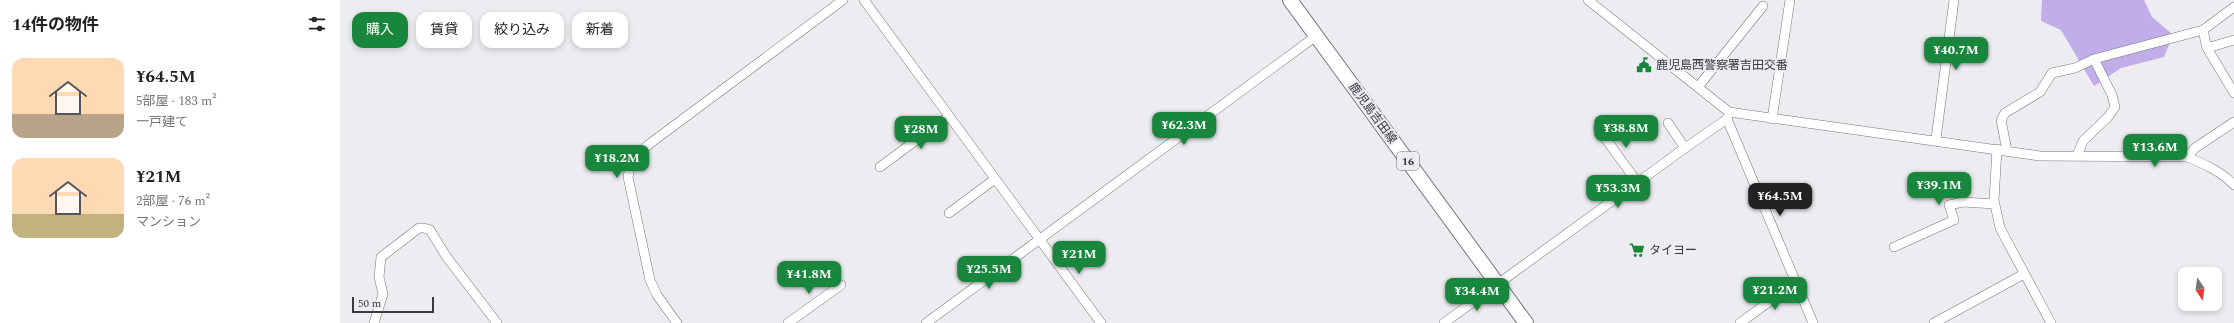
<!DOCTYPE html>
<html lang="ja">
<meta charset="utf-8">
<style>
body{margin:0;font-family:Spectral,"Noto Sans JP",serif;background:#f2f2f2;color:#222;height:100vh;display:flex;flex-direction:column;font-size:15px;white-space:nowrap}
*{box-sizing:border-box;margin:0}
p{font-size:13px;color:#767676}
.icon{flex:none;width:22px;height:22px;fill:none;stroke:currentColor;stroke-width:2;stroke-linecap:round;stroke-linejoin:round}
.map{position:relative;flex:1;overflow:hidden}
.side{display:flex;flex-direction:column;background:#fff;width:340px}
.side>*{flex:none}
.hud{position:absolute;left:12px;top:12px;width:380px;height:36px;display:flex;gap:8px}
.needle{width:26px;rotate:167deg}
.buttons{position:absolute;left:1838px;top:267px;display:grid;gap:8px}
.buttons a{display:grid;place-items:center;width:44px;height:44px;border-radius:8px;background:#fff;box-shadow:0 2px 6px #0003;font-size:20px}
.scale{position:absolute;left:12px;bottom:10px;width:82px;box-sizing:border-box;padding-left:4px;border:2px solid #3a3a3c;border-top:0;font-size:11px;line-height:14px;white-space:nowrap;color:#3a3a3c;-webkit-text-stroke:3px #edecf1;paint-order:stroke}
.price{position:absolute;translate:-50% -34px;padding:0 9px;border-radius:8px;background:#18863d;color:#fff;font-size:13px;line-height:26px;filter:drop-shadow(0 1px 2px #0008)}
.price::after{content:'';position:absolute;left:50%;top:24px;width:12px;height:9px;margin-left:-6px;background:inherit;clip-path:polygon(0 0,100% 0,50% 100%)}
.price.active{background:#222;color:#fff}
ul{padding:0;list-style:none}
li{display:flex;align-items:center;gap:12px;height:100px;padding:0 12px}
li span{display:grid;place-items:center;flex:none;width:112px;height:80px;border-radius:12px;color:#555}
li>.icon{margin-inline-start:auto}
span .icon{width:48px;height:48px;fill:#fffc;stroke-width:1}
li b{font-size:17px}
h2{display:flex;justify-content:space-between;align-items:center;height:48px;padding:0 12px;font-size:17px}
.tag{padding:0 14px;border-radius:12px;background:#fff;box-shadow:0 2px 6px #0003;font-size:14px;line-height:36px}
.tag.active{background:#18863d;color:#fff}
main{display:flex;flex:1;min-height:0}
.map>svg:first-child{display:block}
.forest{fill:#c0ade9}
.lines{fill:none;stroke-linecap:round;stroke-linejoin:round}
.minor-casing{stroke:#777679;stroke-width:10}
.primary-casing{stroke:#777679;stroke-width:16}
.minor{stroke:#fff;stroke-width:9}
.primary{stroke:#fff;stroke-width:14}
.labels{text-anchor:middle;stroke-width:4;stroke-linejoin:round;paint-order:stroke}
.shield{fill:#edecf1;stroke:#706f72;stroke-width:1}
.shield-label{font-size:11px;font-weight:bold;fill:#3a3a3c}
.poi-label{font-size:12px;fill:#3a3a3c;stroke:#edecf1;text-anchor:start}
.street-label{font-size:12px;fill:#3a3a3c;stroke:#edecf1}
</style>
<main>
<section class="side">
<h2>14件の物件<svg class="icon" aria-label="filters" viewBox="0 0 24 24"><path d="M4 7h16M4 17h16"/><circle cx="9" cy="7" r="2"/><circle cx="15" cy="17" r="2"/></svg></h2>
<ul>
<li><span style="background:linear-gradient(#ffd9b3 70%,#b9a48a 0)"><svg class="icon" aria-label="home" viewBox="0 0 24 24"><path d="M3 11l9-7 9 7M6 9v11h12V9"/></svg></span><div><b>¥64.5M</b><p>5部屋 · 183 m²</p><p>一戸建て</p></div></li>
<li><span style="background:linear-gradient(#ffd9b3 70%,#c2b280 0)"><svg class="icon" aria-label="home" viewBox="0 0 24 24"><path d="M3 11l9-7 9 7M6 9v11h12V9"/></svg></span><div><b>¥21M</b><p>2部屋 · 76 m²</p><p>マンション</p></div></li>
</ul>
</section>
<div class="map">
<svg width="1894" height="323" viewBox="0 0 1894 323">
<rect width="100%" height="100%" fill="#edecf1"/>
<path class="forest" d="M 1702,0 L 1804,0 L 1812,17 L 1833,35 L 1824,57 L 1781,68 L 1754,86 L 1721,30 L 1701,21 Z"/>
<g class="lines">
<g class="minor-casing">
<path id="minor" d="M 524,0 L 761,323
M 1248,0 L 1389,112 L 1700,156 L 1847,157 C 1864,164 1881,171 1894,185
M 1863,30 L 1867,48 L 1894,93
M 1867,48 L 1894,40
M 1358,87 L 1423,6
M 1389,113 L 1387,119 L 1473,323
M 1432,119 L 1450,0
M 1328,123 L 1345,148
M 1258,128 L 1297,182
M 1596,139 L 1614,0
M 1657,149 L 1654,200 L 1660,228 L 1711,323
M 1667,151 L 1661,120 L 1665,113 L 1700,92 L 1712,73 L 1735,68 L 1754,59
M 1737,156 L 1743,141 L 1768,117 L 1775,107 L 1772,95 L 1754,59 L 1863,30 L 1894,7
M 1847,157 L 1855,148 L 1894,122
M 540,167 L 609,116
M 609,213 L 655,179
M 1554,247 L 1614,220 L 1609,205 L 1623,202 L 1655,204
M 34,323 L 43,294 L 39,277 L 41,257 L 79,228 L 84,228 L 90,230 L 106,256 L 157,323
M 337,323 L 317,295 L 310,280 L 288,177 L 291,162 L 308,145 L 503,0
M 448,323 L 501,285
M 586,323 L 976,36
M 1104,323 L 1345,148 L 1387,119
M 1400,323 L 1456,282
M 1594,323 L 1684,274"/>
</g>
<g class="primary-casing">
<path id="primary" d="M 950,0 L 1186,323"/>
</g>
<use href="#minor" class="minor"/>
<use href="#primary" class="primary"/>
</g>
<defs>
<g id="civic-bare" transform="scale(1.2)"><path d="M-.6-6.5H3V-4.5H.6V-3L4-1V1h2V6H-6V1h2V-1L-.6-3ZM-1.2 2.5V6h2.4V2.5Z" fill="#18863d" stroke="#edecf1" stroke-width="2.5" paint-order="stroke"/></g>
<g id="supermarket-bare" transform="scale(1.2)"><path d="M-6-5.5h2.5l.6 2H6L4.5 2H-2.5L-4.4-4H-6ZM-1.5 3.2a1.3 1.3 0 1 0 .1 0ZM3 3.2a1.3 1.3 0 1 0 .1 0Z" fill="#18863d" stroke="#edecf1" stroke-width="2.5" paint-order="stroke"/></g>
</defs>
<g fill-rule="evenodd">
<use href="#civic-bare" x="1304" y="65"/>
<use href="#supermarket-bare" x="1297" y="250"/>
</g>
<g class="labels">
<rect class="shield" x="1057" y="152" width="22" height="18" rx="3"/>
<g class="shield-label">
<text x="1068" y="165">16</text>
</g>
<g class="poi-label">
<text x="1316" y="69">鹿児島西警察署吉田交番</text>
<text x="1309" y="254">タイヨー</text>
</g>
<g class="street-label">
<text transform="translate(1033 113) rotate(54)" y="4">鹿児島吉田線</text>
</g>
</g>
</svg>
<div class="buttons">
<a><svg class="needle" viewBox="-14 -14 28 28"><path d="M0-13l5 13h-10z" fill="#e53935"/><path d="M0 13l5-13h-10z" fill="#767676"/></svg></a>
</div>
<div class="scale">50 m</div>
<b class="price" style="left:1616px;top:71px">¥40.7M</b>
<b class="price" style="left:844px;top:146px">¥62.3M</b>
<b class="price" style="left:1286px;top:149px">¥38.8M</b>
<b class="price" style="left:581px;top:150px">¥28M</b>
<b class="price" style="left:1815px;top:168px">¥13.6M</b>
<b class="price" style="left:277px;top:179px">¥18.2M</b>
<b class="price" style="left:1599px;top:206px">¥39.1M</b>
<b class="price" style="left:1278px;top:209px">¥53.3M</b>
<b class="price active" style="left:1440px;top:217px">¥64.5M</b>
<b class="price" style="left:739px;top:275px">¥21M</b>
<b class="price" style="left:649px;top:290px">¥25.5M</b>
<b class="price" style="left:469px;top:295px">¥41.8M</b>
<b class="price" style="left:1435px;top:311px">¥21.2M</b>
<b class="price" style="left:1137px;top:312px">¥34.4M</b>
<div class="hud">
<a class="tag active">購入</a>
<a class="tag">賃貸</a>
<a class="tag">絞り込み</a>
<a class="tag">新着</a>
</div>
</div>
</main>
